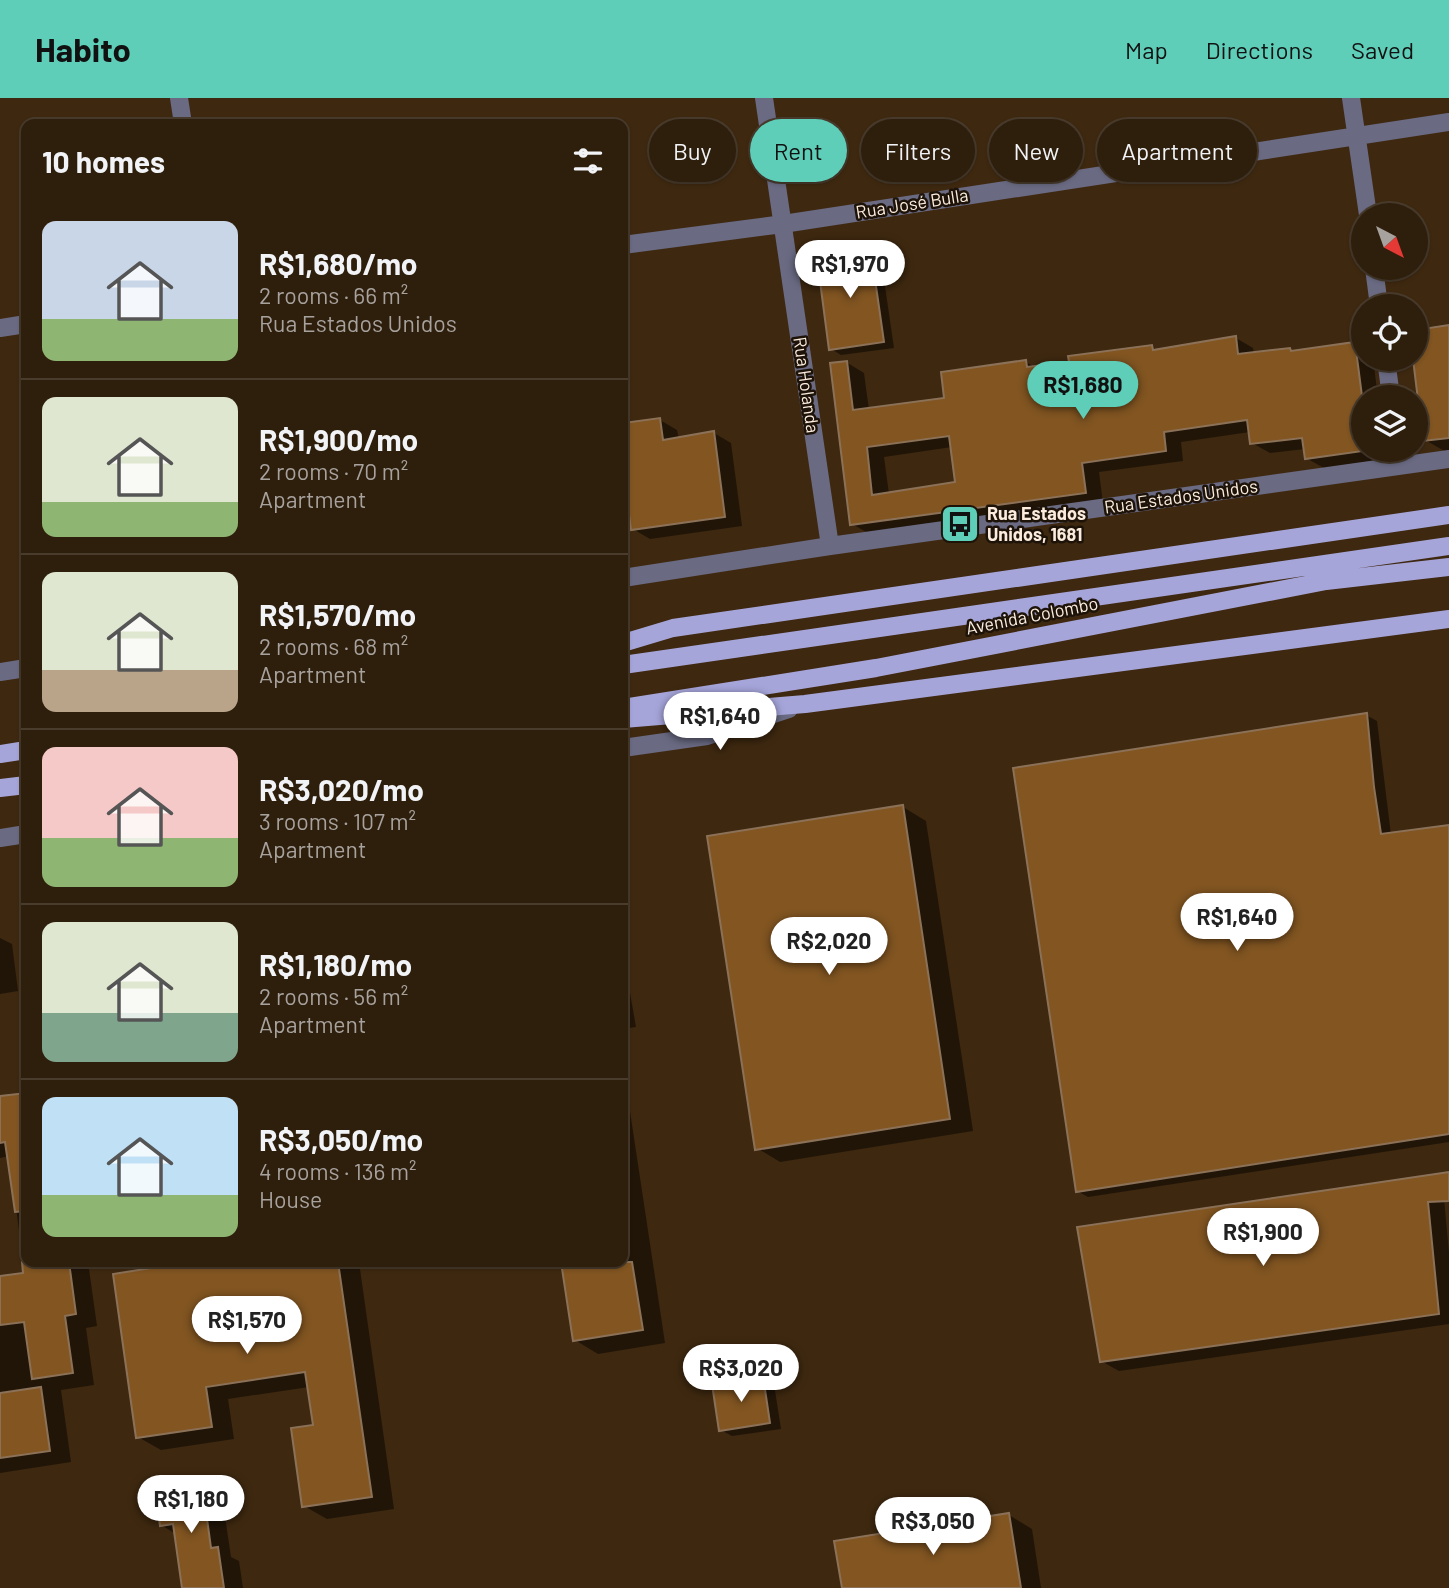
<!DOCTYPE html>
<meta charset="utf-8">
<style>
body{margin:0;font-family:Barlow,sans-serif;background:#3a2b1a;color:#f1f3f6;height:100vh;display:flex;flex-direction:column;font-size:26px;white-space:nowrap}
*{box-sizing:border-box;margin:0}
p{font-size:23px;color:#a7a29d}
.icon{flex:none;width:38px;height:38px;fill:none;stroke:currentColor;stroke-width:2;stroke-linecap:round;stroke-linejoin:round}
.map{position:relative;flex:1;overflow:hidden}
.drawer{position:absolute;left:21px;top:21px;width:607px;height:1148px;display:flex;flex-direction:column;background:#2e1e0c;border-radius:14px;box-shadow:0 2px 5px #0004,0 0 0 2px #493c2d}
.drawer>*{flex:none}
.top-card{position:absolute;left:649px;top:21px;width:665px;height:63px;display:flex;gap:14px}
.needle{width:46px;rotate:139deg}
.controls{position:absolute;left:1351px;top:105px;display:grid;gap:14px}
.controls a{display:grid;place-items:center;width:77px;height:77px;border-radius:50%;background:#2e1e0c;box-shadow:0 2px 5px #0004,0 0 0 2px #493c2d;font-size:35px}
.price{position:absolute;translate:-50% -60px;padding:0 16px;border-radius:24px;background:#fff;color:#222;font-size:23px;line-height:46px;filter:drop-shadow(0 2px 4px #0008)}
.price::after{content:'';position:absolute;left:50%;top:42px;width:21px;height:16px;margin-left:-10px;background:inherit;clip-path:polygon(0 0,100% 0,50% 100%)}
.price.on{background:#5eceb8;color:#111}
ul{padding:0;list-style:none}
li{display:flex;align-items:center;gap:21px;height:175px;padding:0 21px}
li+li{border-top:2px solid #493c2d}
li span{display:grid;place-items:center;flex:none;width:196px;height:140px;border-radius:14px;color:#555}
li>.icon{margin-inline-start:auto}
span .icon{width:84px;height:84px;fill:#fffc;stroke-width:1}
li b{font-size:30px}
h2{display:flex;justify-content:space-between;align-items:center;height:84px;padding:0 21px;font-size:30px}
.chip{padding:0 24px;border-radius:32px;background:#2e1e0c;box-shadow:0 2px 5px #0004,0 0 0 2px #493c2d;font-size:24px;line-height:63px}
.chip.on{background:#5eceb8;color:#111}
header{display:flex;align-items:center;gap:42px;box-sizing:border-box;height:98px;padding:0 35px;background:#5eceb8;color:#111}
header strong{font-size:33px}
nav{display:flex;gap:38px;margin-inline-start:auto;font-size:24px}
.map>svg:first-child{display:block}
.shadow{fill:#0007;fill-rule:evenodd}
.building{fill:#825521;stroke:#8b7157;stroke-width:2;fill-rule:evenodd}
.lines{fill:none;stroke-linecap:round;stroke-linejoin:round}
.minor{stroke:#6a6a83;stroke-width:18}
.major{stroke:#a6a5da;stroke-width:18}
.labels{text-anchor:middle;stroke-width:5;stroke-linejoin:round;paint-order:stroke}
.street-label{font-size:18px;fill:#fbecde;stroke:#1d1309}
.poi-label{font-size:18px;font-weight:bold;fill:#fbecde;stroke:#1d1309;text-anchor:start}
</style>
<header>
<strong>Habito</strong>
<nav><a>Map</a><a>Directions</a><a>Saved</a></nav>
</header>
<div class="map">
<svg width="1449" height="1490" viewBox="0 0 1449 1490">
<rect width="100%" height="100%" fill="#3e2810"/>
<path class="shadow" d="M 871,155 L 881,161 L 894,250 L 841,257 L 831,251 Z
M 1449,229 L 1449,355 L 1448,355 L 1425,342 L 1414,261 L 1416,233 Z
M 1236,240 L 1253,250 L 1254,256 L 1290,252 L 1294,255 L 1355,246 L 1363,251 L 1363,261 L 1373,261 L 1378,299 L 1363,299 L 1363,352 L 1385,352 L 1386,362 L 1324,370 L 1306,360 L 1305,351 L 1270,355 L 1252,345 L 1250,334 L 1181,344 L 1183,363 L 1099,374 L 1103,405 L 870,436 L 852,426 L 846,264 L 864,275 L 869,312 L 946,302 L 1026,264 L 1036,270 L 1071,265 L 1152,249 L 1160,253 ZM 952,349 L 957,386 L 889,396 L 884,359 Z
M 660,322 L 677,332 L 679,341 L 714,335 L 731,345 L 742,428 L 650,441 L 633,431 L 623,357 L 623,327 Z
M 1366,617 L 1377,623 L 1391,737 L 1449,729 L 1449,1044 L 1088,1099 L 1077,1093 Z
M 903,709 L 926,723 L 973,1033 L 780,1064 L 757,1050 Z
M 0,840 L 12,846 L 18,893 L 0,896 Z
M 623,855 L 636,929 L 623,931 Z
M 623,967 L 665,1245 L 598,1256 L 575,1242 L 563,1164 L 623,1164 Z
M 26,996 L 26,1164 L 88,1164 L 97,1228 L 86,1230 L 94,1287 L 61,1292 L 71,1364 L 0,1375 L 0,1180 L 25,1176 L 9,1058 L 0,1060 L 0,1000 Z
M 1443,1089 L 1449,1155 L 1449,1226 L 1119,1273 L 1101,1263 Z
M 165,1164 L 359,1164 L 394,1411 L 327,1421 L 304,1408 L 315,1328 L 309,1289 L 228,1301 L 234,1341 L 161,1352 L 138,1339 Z
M 763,1280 L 774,1286 L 781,1331 L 732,1338 L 721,1332 Z
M 201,1385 L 222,1398 L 231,1459 L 239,1463 L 243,1490 L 184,1490 L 176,1436 L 161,1427 Z
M 1009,1417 L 1032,1431 L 1041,1490 L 843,1490 Z"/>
<path class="building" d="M 871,153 L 884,244 L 829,252 L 817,160 Z
M 1449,227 L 1449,340 L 1423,343 L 1413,261 L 1416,261 L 1416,232 Z
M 1236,238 L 1238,256 L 1290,250 L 1291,253 L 1355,244 L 1363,306 L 1363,353 L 1305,361 L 1302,340 L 1250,346 L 1247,322 L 1164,334 L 1166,353 L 1082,365 L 1086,395 L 850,427 L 830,265 L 847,263 L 853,312 L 944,300 L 941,274 L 1026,262 L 1027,269 L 1069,264 L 1068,258 L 1152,247 L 1153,252 ZM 949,338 L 955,384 L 872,397 L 867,349 Z
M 660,320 L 663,342 L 714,333 L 725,419 L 631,432 L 623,370 L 623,325 Z
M 1367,615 L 1374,689 L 1381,736 L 1449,727 L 1449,1036 L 1076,1094 L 1013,670 Z
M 903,707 L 950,1021 L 755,1052 L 707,738 Z
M 26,995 L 26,1113 L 15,1114 L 5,1044 L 0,1045 L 0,998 Z
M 1449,1074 L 1449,1103 L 1428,1104 L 1439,1216 L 1100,1264 L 1077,1129 Z
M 22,1164 L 69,1164 L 76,1216 L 65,1218 L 73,1275 L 32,1281 L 24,1224 L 0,1227 L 0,1178 L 23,1175 Z
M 163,1164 L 338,1164 L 372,1399 L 302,1409 L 291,1330 L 313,1327 L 305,1274 L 206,1289 L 212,1329 L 136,1340 L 113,1176 L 164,1168 Z
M 561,1164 L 632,1164 L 643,1232 L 573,1243 Z
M 763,1278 L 770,1325 L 719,1333 L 712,1286 Z
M 41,1289 L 50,1353 L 0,1360 L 0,1295 Z
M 202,1384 L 211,1450 L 218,1449 L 224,1490 L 182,1490 L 173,1426 L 160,1428 L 155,1391 Z
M 1009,1415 L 1021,1490 L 842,1490 L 834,1443 Z"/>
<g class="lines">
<path class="minor" d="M 179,0 L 183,26
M 764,0 L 830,448
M 1351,0 L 1368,117
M 623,147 L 783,126 L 1449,24
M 1374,170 L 1379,208
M 0,230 L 26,226
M 1386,261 L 1391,299
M 623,480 L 830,448 L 1449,361
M 0,574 L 26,570
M 623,650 L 707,638 L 789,611
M 0,740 L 26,736"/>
<path class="major" d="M 623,545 L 673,530 L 1449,417
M 623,567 L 1449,448
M 623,610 L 876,570 L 1326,483 L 1449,469
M 623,621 L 805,606 L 1449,521
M 0,656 L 26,652
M 0,690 L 26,687"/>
</g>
<defs>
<g id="bus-square" transform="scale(2.0125)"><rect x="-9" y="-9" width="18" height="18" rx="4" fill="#5eceb8" stroke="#1d1309"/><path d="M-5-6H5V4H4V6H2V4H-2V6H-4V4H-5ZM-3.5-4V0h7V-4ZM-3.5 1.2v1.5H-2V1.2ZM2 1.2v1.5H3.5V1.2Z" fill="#111"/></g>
</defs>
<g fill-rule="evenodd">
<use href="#bus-square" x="960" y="426"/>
</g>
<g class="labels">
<g class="street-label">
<text transform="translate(912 106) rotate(-9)" y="6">Rua José Bulla</text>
<text transform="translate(806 287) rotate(82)" y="6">Rua Holanda</text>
<text transform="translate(1181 399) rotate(-8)" y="6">Rua Estados Unidos</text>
<text transform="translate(1032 518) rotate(-11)" y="6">Avenida Colombo</text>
</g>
<g class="poi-label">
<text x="987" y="422">Rua Estados<tspan x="987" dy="21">Unidos, 1681</tspan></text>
</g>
</g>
</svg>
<div class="controls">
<a><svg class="needle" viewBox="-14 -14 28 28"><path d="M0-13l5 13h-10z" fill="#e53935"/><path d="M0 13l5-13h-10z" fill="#a7a29d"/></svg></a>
<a><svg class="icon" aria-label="locate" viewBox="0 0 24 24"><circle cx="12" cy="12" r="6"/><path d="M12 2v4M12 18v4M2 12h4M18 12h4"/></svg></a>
<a><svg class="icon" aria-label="layers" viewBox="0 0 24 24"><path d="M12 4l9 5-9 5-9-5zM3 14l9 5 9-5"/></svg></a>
</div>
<b class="price" style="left:850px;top:202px">R$1,970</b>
<b class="price on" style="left:1083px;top:323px">R$1,680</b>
<b class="price" style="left:720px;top:654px">R$1,640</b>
<b class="price" style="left:1237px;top:855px">R$1,640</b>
<b class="price" style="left:829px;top:879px">R$2,020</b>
<b class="price" style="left:1263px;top:1170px">R$1,900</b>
<b class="price" style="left:247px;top:1258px">R$1,570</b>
<b class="price" style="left:741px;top:1306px">R$3,020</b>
<b class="price" style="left:191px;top:1437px">R$1,180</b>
<b class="price" style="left:933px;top:1459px">R$3,050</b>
<div class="top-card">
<a class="chip">Buy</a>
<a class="chip on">Rent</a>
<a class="chip">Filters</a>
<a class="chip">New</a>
<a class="chip">Apartment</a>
</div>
<section class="drawer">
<h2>10 homes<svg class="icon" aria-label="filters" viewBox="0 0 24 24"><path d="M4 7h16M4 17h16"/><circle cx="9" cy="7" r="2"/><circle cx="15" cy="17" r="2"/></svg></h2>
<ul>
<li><span style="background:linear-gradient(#c9d6e8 70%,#8fb573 0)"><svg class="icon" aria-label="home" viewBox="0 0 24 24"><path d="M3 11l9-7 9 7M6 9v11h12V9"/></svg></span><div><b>R$1,680/mo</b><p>2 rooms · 66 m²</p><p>Rua Estados Unidos</p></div></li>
<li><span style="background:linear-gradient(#dfe7d0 75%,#8fb573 0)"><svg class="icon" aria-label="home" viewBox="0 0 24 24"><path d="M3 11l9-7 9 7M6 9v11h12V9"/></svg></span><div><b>R$1,900/mo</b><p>2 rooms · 70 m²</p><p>Apartment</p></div></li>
<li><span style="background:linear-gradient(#dfe7d0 70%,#b9a48a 0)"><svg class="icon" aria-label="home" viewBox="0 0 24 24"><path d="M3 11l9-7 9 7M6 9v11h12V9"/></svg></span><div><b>R$1,570/mo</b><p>2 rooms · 68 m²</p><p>Apartment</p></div></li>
<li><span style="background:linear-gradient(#f6c9c9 65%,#8fb573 0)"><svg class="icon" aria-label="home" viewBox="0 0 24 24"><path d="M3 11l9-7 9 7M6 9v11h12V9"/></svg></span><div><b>R$3,020/mo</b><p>3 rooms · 107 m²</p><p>Apartment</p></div></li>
<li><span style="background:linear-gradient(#dfe7d0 65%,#7fa58c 0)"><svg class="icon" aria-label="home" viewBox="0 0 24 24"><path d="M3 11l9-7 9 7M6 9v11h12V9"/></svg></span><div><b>R$1,180/mo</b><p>2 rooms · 56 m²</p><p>Apartment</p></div></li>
<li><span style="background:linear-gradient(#bfe0f5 70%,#8fb573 0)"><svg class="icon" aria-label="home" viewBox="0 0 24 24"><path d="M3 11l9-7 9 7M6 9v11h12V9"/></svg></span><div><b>R$3,050/mo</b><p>4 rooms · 136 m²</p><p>House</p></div></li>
</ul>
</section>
</div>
